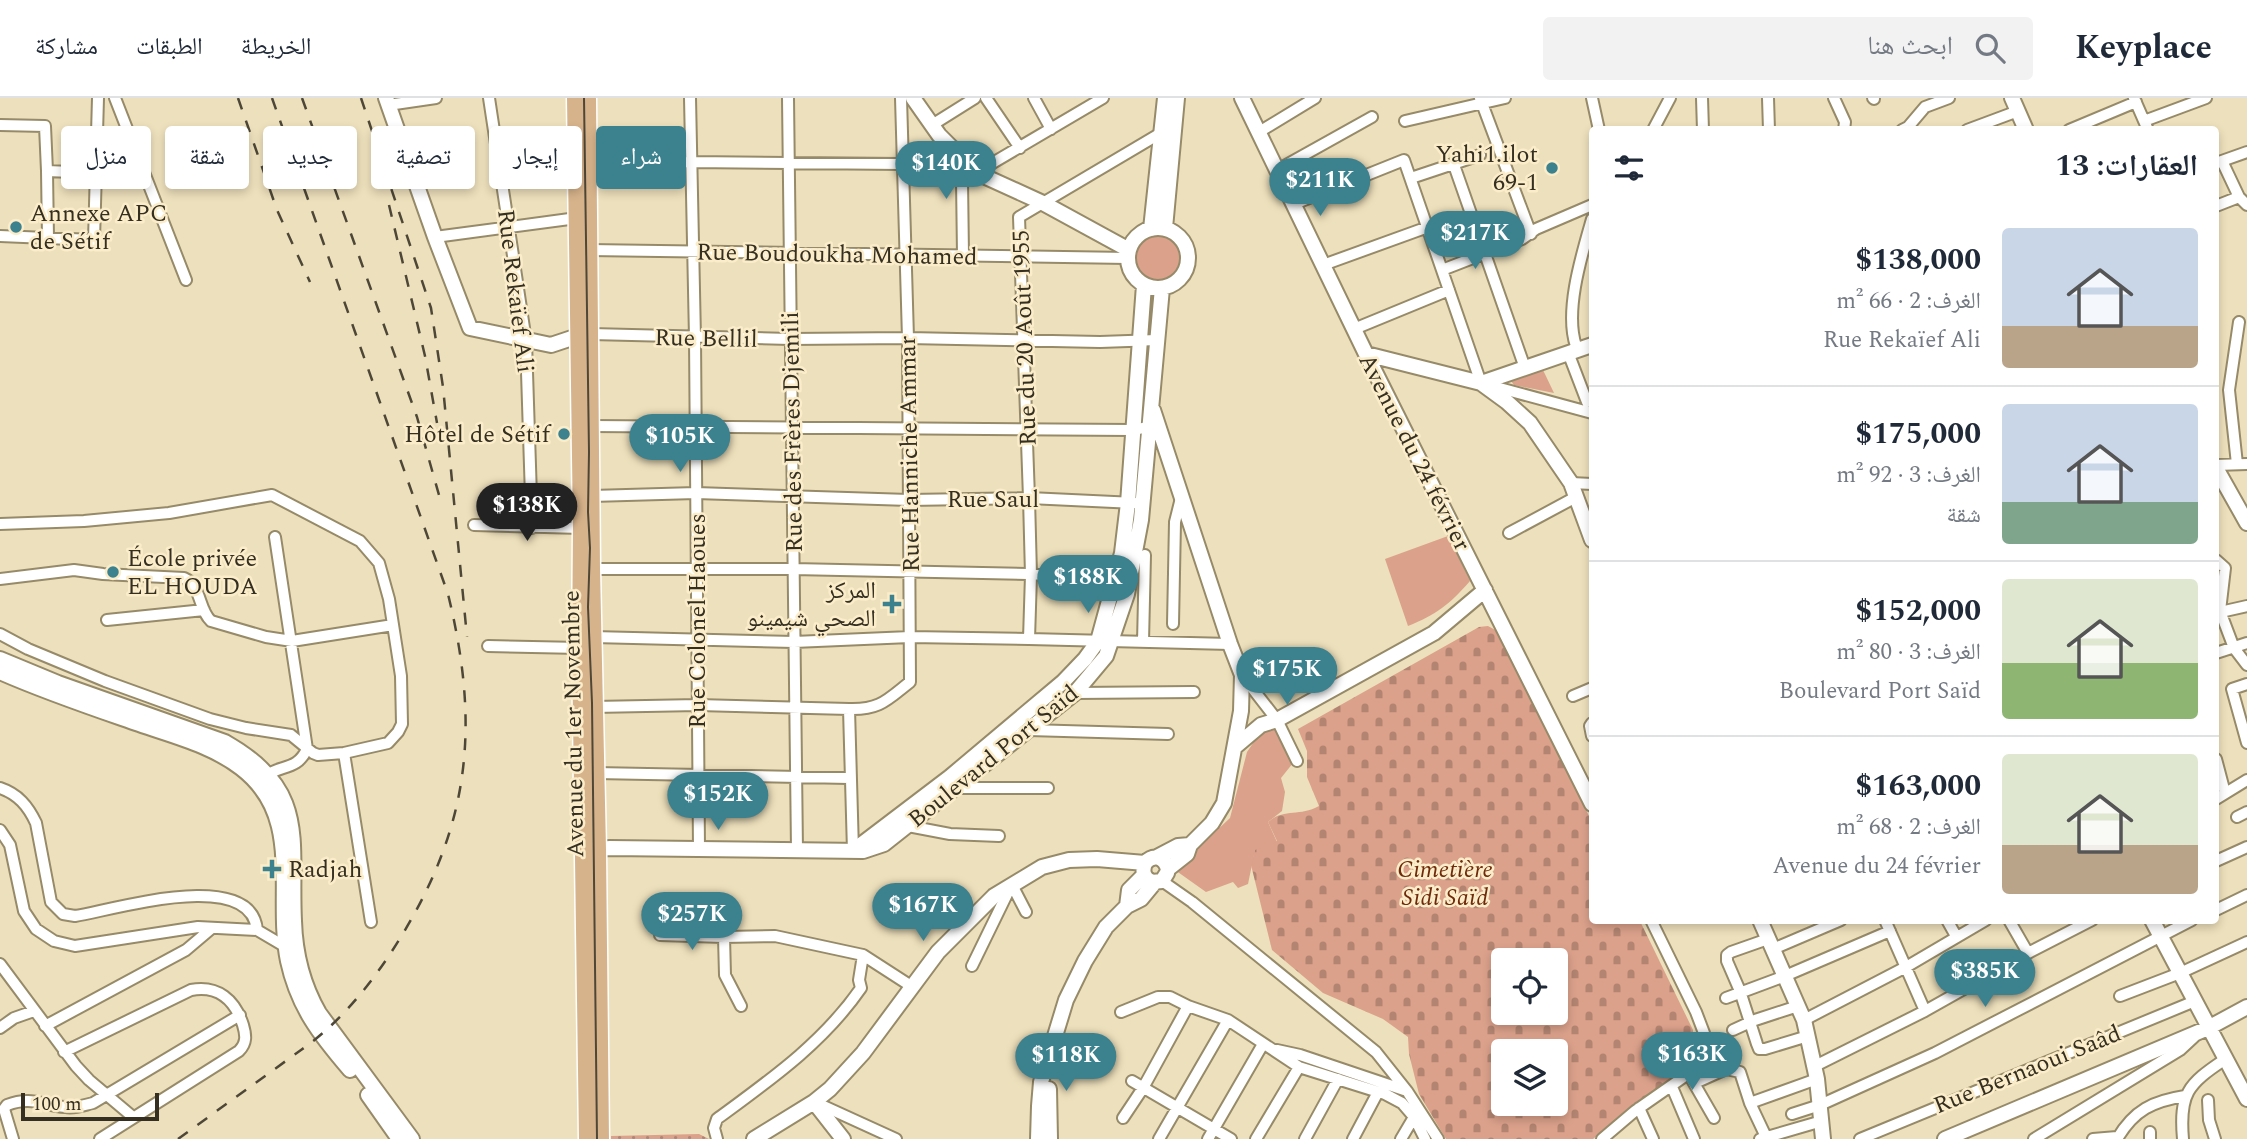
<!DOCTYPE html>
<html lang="ar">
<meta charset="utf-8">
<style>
body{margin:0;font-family:Spectral,"Noto Naskh Arabic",serif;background:#f2f2f3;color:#1f2937;direction:rtl;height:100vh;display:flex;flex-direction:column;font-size:26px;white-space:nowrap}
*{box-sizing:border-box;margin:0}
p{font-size:23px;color:#747a83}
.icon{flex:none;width:38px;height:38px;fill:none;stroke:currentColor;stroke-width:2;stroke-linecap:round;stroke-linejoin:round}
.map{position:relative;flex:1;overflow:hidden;direction:ltr}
.panel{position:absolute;left:1589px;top:28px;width:630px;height:798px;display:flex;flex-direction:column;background:#fff;border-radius:7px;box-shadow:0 4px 10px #0003;direction:rtl}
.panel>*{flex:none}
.top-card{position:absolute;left:21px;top:28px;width:665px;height:63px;direction:rtl;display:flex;gap:14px}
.tools{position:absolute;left:1491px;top:850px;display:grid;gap:14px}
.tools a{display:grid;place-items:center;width:77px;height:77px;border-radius:7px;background:#fff;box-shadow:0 4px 10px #0003;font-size:35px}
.scale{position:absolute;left:21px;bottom:18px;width:138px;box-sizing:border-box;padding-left:7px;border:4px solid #352f22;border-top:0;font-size:19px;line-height:24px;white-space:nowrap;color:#352f22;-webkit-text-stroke:5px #fbedc9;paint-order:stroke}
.price{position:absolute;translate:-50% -60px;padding:0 16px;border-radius:24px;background:#3c818e;color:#fff;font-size:23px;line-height:46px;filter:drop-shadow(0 2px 4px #0008)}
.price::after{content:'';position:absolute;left:50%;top:42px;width:21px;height:16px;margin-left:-10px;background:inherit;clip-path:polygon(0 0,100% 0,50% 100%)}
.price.selected{background:#222;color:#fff}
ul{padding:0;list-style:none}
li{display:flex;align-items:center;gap:21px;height:175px;padding:0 21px}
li+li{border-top:2px solid #e0e1e3}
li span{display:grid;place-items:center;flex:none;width:196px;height:140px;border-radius:7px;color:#555}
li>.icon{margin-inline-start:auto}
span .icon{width:84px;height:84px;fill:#fffc;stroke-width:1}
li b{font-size:30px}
h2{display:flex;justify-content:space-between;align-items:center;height:84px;padding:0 21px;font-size:30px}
.chip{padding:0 24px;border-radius:7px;background:#fff;box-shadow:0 4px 10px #0003;font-size:24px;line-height:63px}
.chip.selected{background:#3c818e;color:#fff}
header{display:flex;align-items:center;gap:42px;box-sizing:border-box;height:98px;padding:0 35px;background:#fff;border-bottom:2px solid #e0e1e3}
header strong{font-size:33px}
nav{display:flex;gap:38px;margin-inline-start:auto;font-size:24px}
.search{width:490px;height:63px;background:#f2f2f3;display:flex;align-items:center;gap:18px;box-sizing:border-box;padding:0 24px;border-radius:7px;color:#747a83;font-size:26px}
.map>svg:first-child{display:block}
.cemetery{fill:url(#cemetery-stones);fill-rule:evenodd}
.park{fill:url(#park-dots)}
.garden{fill:#dba18b}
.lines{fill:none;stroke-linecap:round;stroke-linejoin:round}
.street-casing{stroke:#978a69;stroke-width:14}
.secondary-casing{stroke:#978a69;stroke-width:18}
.primary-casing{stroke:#fff;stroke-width:19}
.street{stroke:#fff;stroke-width:10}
.secondary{stroke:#fff;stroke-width:14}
.primary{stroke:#d7b38b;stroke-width:16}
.tram{stroke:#4e4737;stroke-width:2}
.rail{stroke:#4e4737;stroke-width:2.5;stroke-dasharray:12 12;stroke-linecap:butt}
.poi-dot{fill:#3c818e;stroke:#fbedc9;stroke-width:2.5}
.labels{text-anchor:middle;stroke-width:5;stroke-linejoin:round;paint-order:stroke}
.poi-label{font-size:24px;fill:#352f22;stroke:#fbedc9;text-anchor:end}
.street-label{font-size:24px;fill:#352f22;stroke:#fbedc9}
.park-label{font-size:24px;font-style:italic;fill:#6f290b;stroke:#fbedc9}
</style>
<header>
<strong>Keyplace</strong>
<div class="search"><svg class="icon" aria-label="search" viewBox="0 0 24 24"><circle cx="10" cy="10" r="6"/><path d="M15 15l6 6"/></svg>ابحث هنا</div>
<nav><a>الخريطة</a><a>الطبقات</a><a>مشاركة</a></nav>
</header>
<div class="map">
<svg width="2247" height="1041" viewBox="0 0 2247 1041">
<defs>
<pattern id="cemetery-stones" width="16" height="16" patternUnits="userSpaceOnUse" patternTransform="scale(1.75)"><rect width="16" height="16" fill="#dba18b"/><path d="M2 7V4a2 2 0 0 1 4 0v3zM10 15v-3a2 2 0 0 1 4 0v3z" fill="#b28471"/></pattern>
<pattern id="park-dots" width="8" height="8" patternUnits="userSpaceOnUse" patternTransform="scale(1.75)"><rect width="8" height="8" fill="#dba18b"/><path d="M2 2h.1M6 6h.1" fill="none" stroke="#b28471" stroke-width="1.8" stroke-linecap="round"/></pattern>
</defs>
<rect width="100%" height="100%" fill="#ede0bc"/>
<path class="cemetery" d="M 1488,528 L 1497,533 L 1592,724 L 1592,822 L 1640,823 L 1693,932 L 1692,963 L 1680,979 L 1635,1006 L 1593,1041 L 1446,1041 L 1419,996 L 1409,956 L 1408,939 L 1383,921 L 1323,895 L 1272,852 L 1251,767 L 1255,751 L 1277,743 L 1268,724 C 1284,710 1299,719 1319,708 L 1307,679 L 1307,653 L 1298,631 L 1479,529 ZM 1503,863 L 1556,863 L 1556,915 L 1503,915 ZM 1503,954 L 1556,954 L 1556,1006 L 1503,1006 Z"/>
<path class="park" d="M 699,1036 L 709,1041 L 611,1041 L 611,1038 Z"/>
<path class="garden" d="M1134 159a23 23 0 1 1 46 0a23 23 0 1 1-46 0Z
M 1543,272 L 1554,295 L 1514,287 L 1511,283 Z
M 1448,438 L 1470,483 C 1450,506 1436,517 1408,528 L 1385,461 Z
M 1275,630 L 1293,665 L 1281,680 L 1285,694 L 1282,713 L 1268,724 L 1277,744 L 1255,752 L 1248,786 L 1238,790 L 1233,784 L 1206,794 L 1175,772 L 1230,720 L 1247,654 L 1262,632 Z"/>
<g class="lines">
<g class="street-casing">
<path id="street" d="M 115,0 L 186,182
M 489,0 L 526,243 L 532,430
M 690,0 L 695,240 L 699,751
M 788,0 L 797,752
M 986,0 L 1020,50
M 1034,0 L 1051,31
M 1480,0 L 1531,136
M 1592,0 L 1599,32
M 1702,0 L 1703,32
M 1768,0 L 1769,32
M 1834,0 L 1845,24 L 1844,32
M 1873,0 L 1874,1
M 2134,0 L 2148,32
M 388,7 L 436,0
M 1405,23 L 1505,0
M 2144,23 L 2206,0
M 0,27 L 45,28 L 47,73
M 932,27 L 975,0
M 1653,32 L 1670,0
M 1902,32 L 1908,29 L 1925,9 L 1949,0
M 1967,32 L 2018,13
M 2069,32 L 2136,4
M 1259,34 L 1315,0
M 2222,63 L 2239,99 L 2247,107
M 2216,65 L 2247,54
M 588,67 L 691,64 L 903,66
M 1454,67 L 1525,270
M 1277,72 L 1372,19
M 1411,80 L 1480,57
M 1294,106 L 1404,62 L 1481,285 L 1592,315
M 2216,108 L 2239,99
M 0,138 L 94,142 L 98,0
M 435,139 L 577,120
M 48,140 L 47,73 L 145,77
M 589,152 L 1128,160
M 963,157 L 962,83 L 1103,0
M 1323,167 L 1428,129
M 1442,172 L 1522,141 L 1536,131 L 1592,107
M 1354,231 L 1449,192
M 591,236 L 790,241 L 908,240 L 1100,244 L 1157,242
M 1587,304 L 1569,257 L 1576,248 C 1564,213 1582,156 1592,121
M 591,328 L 1133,332 L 1148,329
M 2237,366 L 2229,292 L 2239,224
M 2216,367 L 2247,366
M 1571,385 L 1592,386
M 592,398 L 696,395 L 909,402 L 1029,400 L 1135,405
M 0,426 L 84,423 L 169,415 L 272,397 L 360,443 L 379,465 L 389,501 L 401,578 L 402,626 L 398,634 L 388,645 L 344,655 L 318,657 L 313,655 L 291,637 L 246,630 L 210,621 L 105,583 L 28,551 L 0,536
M 474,427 L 581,430
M 1509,435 L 1576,399
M 2216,462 L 2225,470 L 2220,513 L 2234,550 L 2247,567
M 592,471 L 793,471 L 1121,478
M 0,481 L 74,472 L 103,476 L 184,480 C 202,488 198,511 211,523 L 266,539 L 292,543 L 393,527
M 2216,515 L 2247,508
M 107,522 L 204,512
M 1173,526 L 1175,424 L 1181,400
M 593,539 L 794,544 L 910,539 L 1029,541 L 1230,546
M 1029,541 L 1031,477 L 1029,400 L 1019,119 L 1166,32
M 1143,544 L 1145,457
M 488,548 L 580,550
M 2216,555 L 2247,545
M 1242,577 L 1277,622 L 1297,663
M 2247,586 L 2232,591 L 2247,645
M 1075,595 L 1194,594
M 1573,598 L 1592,590
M 594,609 L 698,607 L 849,611
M 1592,625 L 1590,628 L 1592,638
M 1029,632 L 1168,636
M 344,655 L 371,824
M 2216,661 L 2225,695
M 596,675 L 849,680
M 263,681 C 278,665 296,675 307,651 L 275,439
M 0,690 C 18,696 28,708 36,725 L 51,804 L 63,816 L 75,818 C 113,812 251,769 257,832
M 953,690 L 1048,690
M 2216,701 L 2247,682
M 2237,719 L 2247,714
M 908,728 L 950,736 L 999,738
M 0,732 L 10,747 L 24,813 L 36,831 L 54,843 L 75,848 L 198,829 L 257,832 L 291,852
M 853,753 L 849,611 C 880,612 887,602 910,584 L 908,240 L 901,0
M 2216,763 L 2247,749
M 1162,783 L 1192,804 L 1376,954 L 1407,993 L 1438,1041
M 1012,787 L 1026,814
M 2216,812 L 2247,797
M 720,816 L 724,839 L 775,838 L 863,857 L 911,888
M 1885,822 L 1925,913
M 1947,822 L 1956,838
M 2009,822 L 2028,855
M 660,837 L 724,839 L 725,877 L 741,908
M 1768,841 L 1731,854 L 1727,857 L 1727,863 L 1740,893 L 1757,946 L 1759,951 L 1765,951 L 1808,938
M 1773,851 L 1841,822
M 0,866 L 76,968 L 89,982 L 133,1019
M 972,868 L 1011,788
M 2120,898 L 2180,875 L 2247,844
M 1726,900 L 1785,878 L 1890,833
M 1121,914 L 1158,899 L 1170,899 L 1188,908 L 1228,922 L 1299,969 L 1385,996 L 1402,1005 L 1414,1019 L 1425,1041
M 1804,922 L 1906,869 L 1986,822
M 45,928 L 186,852 L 212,830
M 0,930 L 14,920 L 34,913
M 1733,932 L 1755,922 L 1798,908
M 1277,952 L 1300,957 L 1407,993
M 64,954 L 191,892 C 218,887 235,902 243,927 C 246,937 247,945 239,953 L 100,1041
M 1815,968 L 1925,913 L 2028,855 L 2092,822
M 1691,980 L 1714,1020
M 1132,983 L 1231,1041
M 1695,985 L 1726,971 L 1740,974 L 1750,1005 L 1767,1041
M 1672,989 L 1694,1041
M 2208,1002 L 2209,1022 L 2215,1041
M 817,1005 L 896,1041
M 1750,1005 L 1817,981
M 1639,1010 L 1653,1041
M 1792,1016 L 1820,1007 L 1935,955 L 2192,822
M 1123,1020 L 1143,990 L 1188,908
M 13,1041 L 4,1011 L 7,1007 C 31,998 42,1007 65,1009 C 75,1011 84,1007 93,1005 L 240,917
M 717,1041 L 714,1030 L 717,1021 C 770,982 823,945 861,890 L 859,882 L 863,857
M 1159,1041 L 1228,922
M 1208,1041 L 1263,946
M 1256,1041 L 1299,969
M 1305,1041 L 1338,981
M 1353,1041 L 1378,994
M 1401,1041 L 1414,1019
M 1602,1041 L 1635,1013 L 1698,969 L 1705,953 L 1704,935 L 1696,914 L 1651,822
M 1760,1041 L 1822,1023
M 1860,1041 L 2195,903
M 2034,1041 L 2180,952 L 2194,939
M 2093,1041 L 2117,1039
M 2117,1041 C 2134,1012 2153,1003 2185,998
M 2150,1041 L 2150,1034
M 2183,1041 C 2179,996 2188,986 2224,962"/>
</g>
<g class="secondary-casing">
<path id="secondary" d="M 386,0 L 435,139 L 470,230 L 551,247 L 578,238
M 913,0 L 939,37 L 977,75 L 1043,105 L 1129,152
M 1242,0 L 1366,256 L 1592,706
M 2012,0 L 2026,32
M 1165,130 L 1177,0
M1128 160a30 30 0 1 1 60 0a30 30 0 1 1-60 0Z
M 1151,131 L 1165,0
M 1366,256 L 1481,285 L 1507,304 L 1530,325 L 1571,385 L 1592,442
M 1481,285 L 1592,247
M 2216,370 L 2247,425
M 0,561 L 58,585 L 225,644 C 310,692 290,742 294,823 C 295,856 303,887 319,915 L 412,1041
M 0,574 C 45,594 93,610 139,626 C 173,638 211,647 241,670 C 305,719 274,795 288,863 C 298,909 320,937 350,972
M 1235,649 L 1261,627 L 1277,622 L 1434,535 L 1485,492
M 589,752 L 610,750 L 863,753 L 884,746 L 1075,595 L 1106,558 L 1127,496 L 1141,422 L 1162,190
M 854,752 L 950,679 L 1063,584 L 1085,561 L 1098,543 L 1122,455 L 1128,405 L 1144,187
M 1157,759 L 1178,748 L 1190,747
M 1145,765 C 1142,773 1143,780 1152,784 L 1162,783 L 1167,775 L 1168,771 L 1187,756 L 1190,747 L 1212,725 L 1224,705 L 1241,613 L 1242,577 L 1230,546 L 1153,312
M 1127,808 L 1129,792 L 1144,777
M 1760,822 L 1804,922 L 1817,981 L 1823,1041
M 2152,822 L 2247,1001
M 1049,991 L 1050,1041
M 368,997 L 399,1041
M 814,1004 L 843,1041
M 754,1041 L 814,1004 L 830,991 L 863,955 L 938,854 L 994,798 L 1042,769 L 1069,762 L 1097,761 L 1145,765 C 1153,756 1164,758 1168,771
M 1038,1041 L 1039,1008 L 1041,984 L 1066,902 L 1085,863 L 1106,829 L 1127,808 L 1141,801 L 1155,784
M 1945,1041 L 2208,930 L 2247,909"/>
</g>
<g class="primary-casing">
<path id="primary" d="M 575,0 L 581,430 L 580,550 L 587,1041
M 588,0 L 592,471 L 598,752 L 601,1041"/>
</g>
<use href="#street" class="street"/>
<use href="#secondary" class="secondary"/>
<use href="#primary" class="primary"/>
<path class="tram" d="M 584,0 L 589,354 L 588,414 L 590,450 L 588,509 L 592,605 L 597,1041"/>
<path class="rail" d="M 238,0 L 277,112 L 310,184
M 272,0 L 448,496 C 480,627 471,726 399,842 C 373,884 340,925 301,952
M 302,0 L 417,319 L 439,397
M 361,0 L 431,210 L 443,289 L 467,539
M 389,107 L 425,258 L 437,325
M 178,1041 L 301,952"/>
</g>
<g class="poi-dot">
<circle cx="1552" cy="70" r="7"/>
<circle cx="16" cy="129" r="7"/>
<circle cx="564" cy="336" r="7"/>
<circle cx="113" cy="474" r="7"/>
<path d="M888.5 495.5h7v7h7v7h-7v7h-7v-7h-7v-7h7z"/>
<path d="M268.5 760.5h7v7h7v7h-7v7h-7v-7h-7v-7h7z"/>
</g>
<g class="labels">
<g class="poi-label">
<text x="1538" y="64">Yahi1.ilot<tspan x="1538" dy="28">69-1</tspan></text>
<text x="30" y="123" text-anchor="start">Annexe APC<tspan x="30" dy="28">de Sétif</tspan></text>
<text x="550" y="344">Hôtel de Sétif</text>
<text x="127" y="468" text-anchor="start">École privée<tspan x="127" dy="28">EL HOUDA</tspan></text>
<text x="876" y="500">المركز<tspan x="876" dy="28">الصحي شيمينو</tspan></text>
<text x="288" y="779" text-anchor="start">Radjah</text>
</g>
<g class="street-label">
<text transform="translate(837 156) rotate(1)" y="8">Rue Boudoukha Mohamed</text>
<text transform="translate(516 193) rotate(83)" y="8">Rue Rekaïef Ali</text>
<text transform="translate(706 240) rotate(1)" y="8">Rue Bellil</text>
<text transform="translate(1024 240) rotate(-92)" y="8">Rue du 20 Août 1955</text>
<text transform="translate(792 334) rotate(-91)" y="8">Rue des Frères Djemili</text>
<text transform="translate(1415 354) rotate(63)" y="8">Avenue du 24 février</text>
<text transform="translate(909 356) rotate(-91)" y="8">Rue Hanniche Ammar</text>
<text x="993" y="409">Rue Saul</text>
<text transform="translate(697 523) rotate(-90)" y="8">Rue Colonel Haoues</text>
<text transform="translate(573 626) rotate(-91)" y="8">Avenue du 1er Novembre</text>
<text transform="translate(993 658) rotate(-39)" y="8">Boulevard Port Saïd</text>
<text transform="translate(2027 971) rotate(-22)" y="8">Rue Bernaoui Saâd</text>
</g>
<g class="park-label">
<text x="1445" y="779">Cimetière<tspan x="1445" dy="28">Sidi Saïd</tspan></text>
</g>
</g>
</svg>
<div class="tools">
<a><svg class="icon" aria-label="locate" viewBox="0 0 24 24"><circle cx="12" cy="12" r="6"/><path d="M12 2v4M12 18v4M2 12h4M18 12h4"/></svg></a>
<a><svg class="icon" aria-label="layers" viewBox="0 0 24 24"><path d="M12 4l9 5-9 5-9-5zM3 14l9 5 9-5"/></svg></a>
</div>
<div class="scale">100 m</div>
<b class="price" style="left:946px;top:103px">$140K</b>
<b class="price" style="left:1320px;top:120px">$211K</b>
<b class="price" style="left:1475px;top:173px">$217K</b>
<b class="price" style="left:680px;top:376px">$105K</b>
<b class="price selected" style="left:527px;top:445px">$138K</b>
<b class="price" style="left:1088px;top:517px">$188K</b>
<b class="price" style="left:1287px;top:609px">$175K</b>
<b class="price" style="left:718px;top:734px">$152K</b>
<b class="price" style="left:923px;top:845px">$167K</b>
<b class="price" style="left:692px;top:854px">$257K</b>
<b class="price" style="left:1985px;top:911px">$385K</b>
<b class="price" style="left:1692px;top:994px">$163K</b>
<b class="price" style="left:1066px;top:995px">$118K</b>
<div class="top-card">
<a class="chip selected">شراء</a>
<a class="chip">إيجار</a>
<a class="chip">تصفية</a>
<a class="chip">جديد</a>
<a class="chip">شقة</a>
<a class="chip">منزل</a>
</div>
<section class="panel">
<h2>العقارات: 13<svg class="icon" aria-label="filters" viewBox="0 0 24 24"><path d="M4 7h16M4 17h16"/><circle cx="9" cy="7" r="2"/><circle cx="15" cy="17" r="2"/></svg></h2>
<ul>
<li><span style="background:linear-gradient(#c9d6e8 70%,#b9a48a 0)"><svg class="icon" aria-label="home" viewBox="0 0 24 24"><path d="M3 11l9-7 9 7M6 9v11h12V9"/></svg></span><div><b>$138,000</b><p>الغرف: 2 · 66 m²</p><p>Rue Rekaïef Ali</p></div></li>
<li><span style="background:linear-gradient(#c9d6e8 70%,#7fa58c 0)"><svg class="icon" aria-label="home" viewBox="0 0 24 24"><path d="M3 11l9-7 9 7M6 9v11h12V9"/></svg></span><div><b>$175,000</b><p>الغرف: 3 · 92 m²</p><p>شقة</p></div></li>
<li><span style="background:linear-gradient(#dfe7d0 60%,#8fb573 0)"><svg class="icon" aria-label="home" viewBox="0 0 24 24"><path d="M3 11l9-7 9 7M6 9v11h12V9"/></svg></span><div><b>$152,000</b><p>الغرف: 3 · 80 m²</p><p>Boulevard Port Saïd</p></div></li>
<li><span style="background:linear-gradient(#dfe7d0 65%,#b9a48a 0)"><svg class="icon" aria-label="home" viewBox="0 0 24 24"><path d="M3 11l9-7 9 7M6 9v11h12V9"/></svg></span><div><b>$163,000</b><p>الغرف: 2 · 68 m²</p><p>Avenue du 24 février</p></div></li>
</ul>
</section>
</div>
